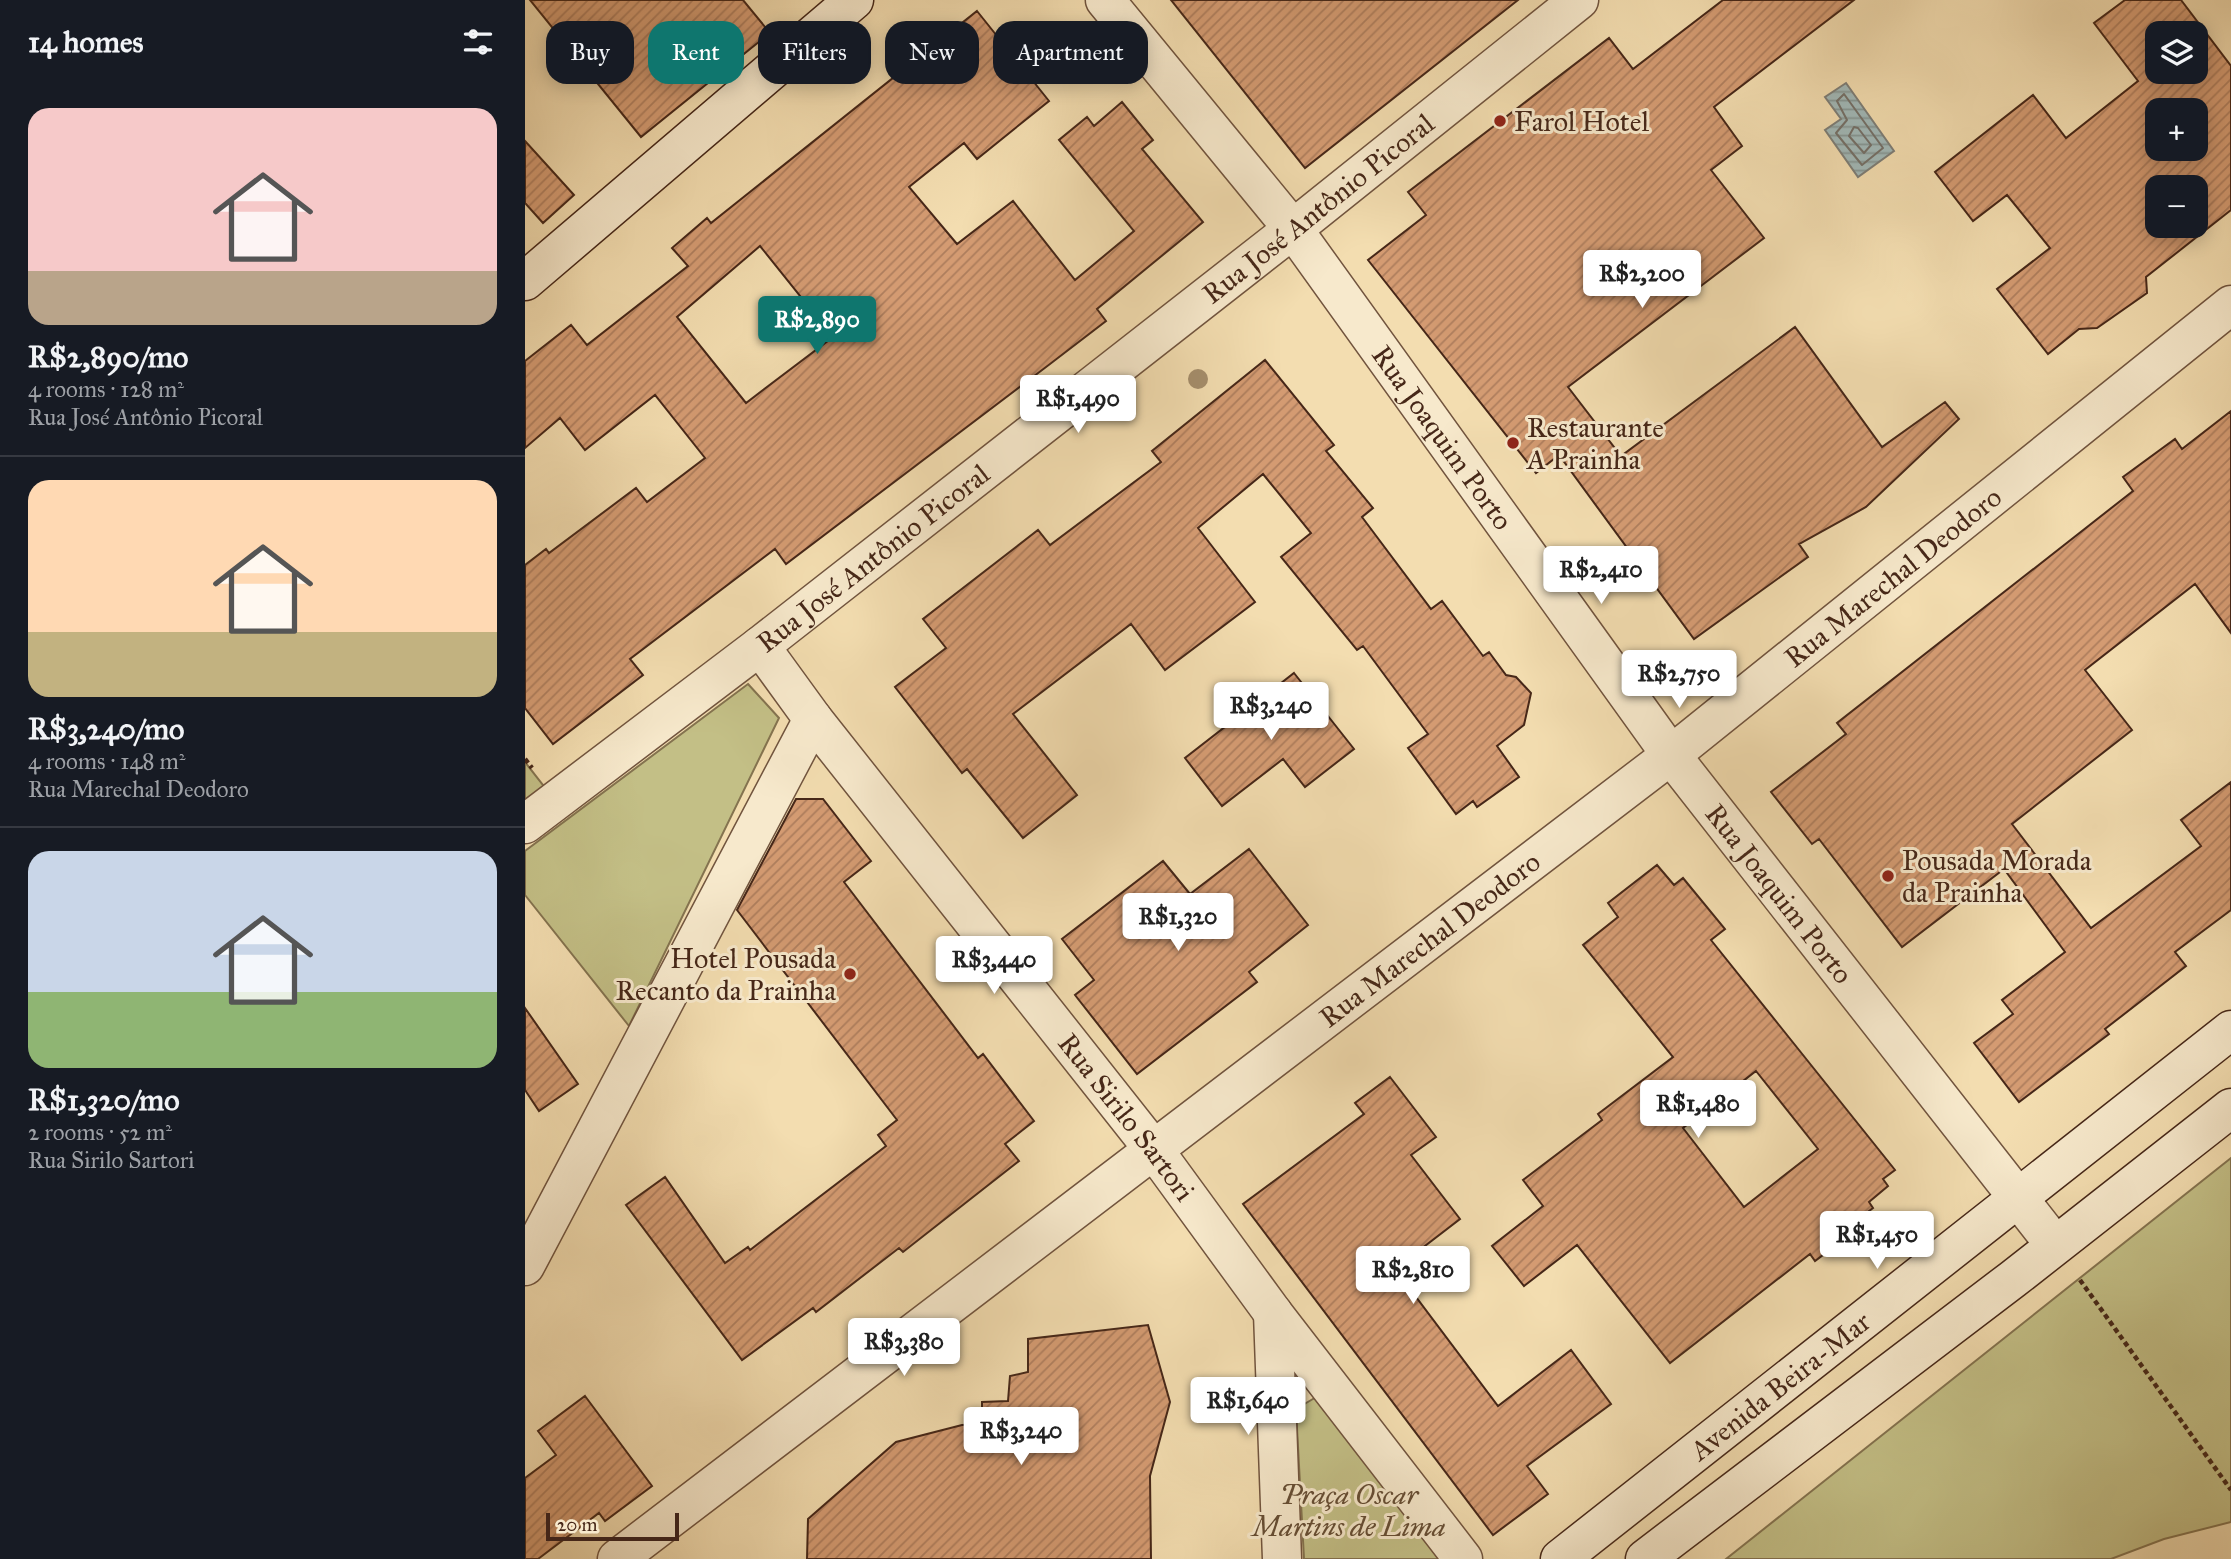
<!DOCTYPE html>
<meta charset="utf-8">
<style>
body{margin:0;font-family:"IM FELL Great Primer",serif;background:#20242c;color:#f1f3f6;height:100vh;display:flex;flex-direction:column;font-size:26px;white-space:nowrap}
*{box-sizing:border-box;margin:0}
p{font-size:23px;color:#9ea1a6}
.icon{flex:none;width:38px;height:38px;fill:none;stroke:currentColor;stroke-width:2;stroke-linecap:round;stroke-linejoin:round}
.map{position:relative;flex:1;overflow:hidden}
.side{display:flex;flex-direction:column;background:#171b24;width:525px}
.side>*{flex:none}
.top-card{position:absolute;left:21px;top:21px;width:665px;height:63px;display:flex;gap:14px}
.tools{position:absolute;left:1620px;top:21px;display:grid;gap:14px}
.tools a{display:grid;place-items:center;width:63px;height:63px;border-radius:14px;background:#171b24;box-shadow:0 4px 18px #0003;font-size:35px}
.scale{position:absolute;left:21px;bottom:18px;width:133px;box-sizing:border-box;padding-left:7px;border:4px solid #462718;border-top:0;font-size:19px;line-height:24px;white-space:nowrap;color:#462718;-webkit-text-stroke:5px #f7e9cc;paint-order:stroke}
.price{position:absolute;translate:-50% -60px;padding:0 16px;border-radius:7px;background:#fff;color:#222;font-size:23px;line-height:46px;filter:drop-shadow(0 2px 4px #0008)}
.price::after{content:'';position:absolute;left:50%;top:42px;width:21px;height:16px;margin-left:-10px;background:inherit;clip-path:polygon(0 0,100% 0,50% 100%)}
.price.on{background:#0f766e;color:#fff}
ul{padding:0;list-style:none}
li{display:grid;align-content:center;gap:14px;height:371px;padding:0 28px}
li+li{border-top:2px solid #363941}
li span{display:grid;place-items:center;height:217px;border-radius:21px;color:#555}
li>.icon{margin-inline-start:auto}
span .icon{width:126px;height:126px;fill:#fffc;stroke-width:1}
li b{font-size:30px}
h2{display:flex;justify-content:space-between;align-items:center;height:84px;padding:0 28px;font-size:30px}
.pill{padding:0 24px;border-radius:21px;background:#171b24;box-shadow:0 4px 18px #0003;font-size:24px;line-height:63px}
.pill.on{background:#0f766e;color:#fff}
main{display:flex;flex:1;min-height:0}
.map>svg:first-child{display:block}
.green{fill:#c3bf86;stroke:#84734f;stroke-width:2}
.water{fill:url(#water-rules);stroke:#7d7e77;stroke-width:2}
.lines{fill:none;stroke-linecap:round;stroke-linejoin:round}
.shore{stroke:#747068;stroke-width:2}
.building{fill:url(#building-hatch);stroke:#462718;stroke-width:2;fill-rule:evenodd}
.street-casing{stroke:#71543e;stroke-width:41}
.secondary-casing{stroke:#462718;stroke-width:41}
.path{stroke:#462718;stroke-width:4.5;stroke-dasharray:5 3.5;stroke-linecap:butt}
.street{stroke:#f7e9cc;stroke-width:38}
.secondary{stroke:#f7e9cc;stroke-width:38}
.tree{fill:#a58e6c}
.poi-dot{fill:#8f2418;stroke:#f7e9cc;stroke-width:2.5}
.labels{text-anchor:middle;stroke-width:6;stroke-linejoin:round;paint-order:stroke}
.poi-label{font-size:28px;fill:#462718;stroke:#f7e9cc;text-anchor:start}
.street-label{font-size:28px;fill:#462718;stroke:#f7e9cc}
.park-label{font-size:28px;font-style:italic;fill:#654d34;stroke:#f7e9cc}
</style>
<main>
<section class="side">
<h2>14 homes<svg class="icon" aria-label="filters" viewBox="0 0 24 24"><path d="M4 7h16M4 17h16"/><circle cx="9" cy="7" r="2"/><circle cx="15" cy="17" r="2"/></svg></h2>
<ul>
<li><span style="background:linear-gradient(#f6c9c9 75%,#b9a48a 0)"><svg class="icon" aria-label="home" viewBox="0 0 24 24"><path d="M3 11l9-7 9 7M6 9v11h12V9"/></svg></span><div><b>R$2,890/mo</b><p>4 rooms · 128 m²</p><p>Rua José Antônio Picoral</p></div></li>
<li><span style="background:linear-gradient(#ffd9b3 70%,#c2b280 0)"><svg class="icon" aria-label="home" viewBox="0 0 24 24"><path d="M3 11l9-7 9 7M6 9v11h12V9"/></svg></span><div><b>R$3,240/mo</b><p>4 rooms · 148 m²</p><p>Rua Marechal Deodoro</p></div></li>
<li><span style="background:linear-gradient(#c9d6e8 65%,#8fb573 0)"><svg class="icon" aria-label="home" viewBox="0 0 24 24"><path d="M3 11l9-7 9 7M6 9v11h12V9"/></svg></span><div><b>R$1,320/mo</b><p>2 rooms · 52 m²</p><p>Rua Sirilo Sartori</p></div></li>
</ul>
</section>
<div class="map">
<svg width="1706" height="1559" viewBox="0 0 1706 1559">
<defs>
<pattern id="water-rules" width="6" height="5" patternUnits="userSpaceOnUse" patternTransform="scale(1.75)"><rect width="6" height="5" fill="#a1b8b7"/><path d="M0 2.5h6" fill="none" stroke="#859694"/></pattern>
<pattern id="building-hatch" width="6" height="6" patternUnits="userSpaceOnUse" patternTransform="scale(1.75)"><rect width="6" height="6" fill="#d49b72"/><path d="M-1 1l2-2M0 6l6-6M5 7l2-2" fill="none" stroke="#ae7e5d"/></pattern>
</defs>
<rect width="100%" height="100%" fill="#f3ddb0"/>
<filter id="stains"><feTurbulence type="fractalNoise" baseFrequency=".00286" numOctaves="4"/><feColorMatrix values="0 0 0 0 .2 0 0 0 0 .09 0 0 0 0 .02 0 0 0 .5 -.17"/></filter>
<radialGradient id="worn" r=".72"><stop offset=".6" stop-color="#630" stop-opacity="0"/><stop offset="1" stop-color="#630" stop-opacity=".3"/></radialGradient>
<path class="green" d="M 223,684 L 254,718 L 104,1026 L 0,895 L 0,851 Z
M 0,762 L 28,798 L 0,812 Z
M 1706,1158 L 1706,1522 L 1639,1539 L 1586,1559 L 1201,1559 Z
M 793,1396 L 924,1559 L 779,1559 L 771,1409 Z"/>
<path class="water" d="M 1321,83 L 1369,151 L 1333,177 L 1300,130 L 1316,119 L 1300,97 Z"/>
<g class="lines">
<path class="shore" d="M 1319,94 L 1358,148 L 1337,165 L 1311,133 L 1322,120 L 1312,101 Z
M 1329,127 L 1333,128 L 1346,145 L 1339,153 L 1324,136 Z"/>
</g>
<path class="building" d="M 5,0 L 218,0 L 245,33 L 116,137 Z
M 646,0 L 993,0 L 780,168 Z
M 1198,0 L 1329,0 L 1189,107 L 1217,146 L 1186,170 L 1239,238 L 1043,387 L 1096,456 L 1270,327 L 1357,447 L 1420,402 L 1434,419 L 1341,507 L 1274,544 L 1283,557 L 1169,639 L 1034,455 L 1011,473 L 843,260 L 901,215 L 883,192 L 1084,38 L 1108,69 Z
M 1600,0 L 1656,0 L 1706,66 L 1706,210 L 1621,277 L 1622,293 L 1572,328 L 1554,329 L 1523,354 L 1472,289 L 1525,248 L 1482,195 L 1448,221 L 1410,172 L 1508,95 L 1541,138 L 1613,81 L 1569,23 ZM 1633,33 L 1671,33 L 1671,72 L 1633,72 ZM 1633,110 L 1671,110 L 1671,149 L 1633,149 ZM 1633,187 L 1671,187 L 1671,226 L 1633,226 Z
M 452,11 L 524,101 L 452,159 L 439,143 L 384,187 L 432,244 L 488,201 L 550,280 L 609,231 L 534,140 L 562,117 L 569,126 L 597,102 L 628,140 L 617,149 L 678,222 L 572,309 L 581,321 L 525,364 L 261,564 L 250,549 L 105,659 L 118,675 L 28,744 L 0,708 L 0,565 L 21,549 L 24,553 L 111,488 L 122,502 L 180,458 L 130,395 L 60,450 L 35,418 L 0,448 L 0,361 L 46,325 L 62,345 L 163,266 L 147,248 L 182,218 L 186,223 ZM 235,246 L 308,337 L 221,403 L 152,317 Z
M 0,141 L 49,195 L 18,223 L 0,203 Z
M 740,360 L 809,445 L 801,451 L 848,508 L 837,517 L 906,609 L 917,601 L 958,656 L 964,652 L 981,675 L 991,677 L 1006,693 L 999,725 L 972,746 L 994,777 L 952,807 L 948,801 L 931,814 L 883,748 L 903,734 L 838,646 L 832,650 L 756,557 L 786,533 L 738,474 L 673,528 L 730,602 L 640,670 L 606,624 L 488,714 L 552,795 L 498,838 L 442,769 L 437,773 L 370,687 L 421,648 L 398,619 L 513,530 L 525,545 L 636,462 L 627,451 Z
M 1706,411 L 1706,633 L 1670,584 L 1560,670 L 1607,730 L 1487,824 L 1566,928 L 1676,846 L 1656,820 L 1706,782 L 1706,910 L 1650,952 L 1661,966 L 1580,1029 L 1584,1034 L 1494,1102 L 1449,1043 L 1488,1014 L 1477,1000 L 1540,952 L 1479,869 L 1377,947 L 1294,839 L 1287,844 L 1246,792 L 1321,734 L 1312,723 L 1608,491 L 1598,477 L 1650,439 L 1657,449 Z
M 769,673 L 829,749 L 780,787 L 758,759 L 697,806 L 660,758 Z
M 271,799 L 298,799 L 346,861 L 319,882 L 453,1058 L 458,1054 L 509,1121 L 480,1144 L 494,1161 L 378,1252 L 374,1248 L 291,1312 L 288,1308 L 217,1360 L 101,1205 L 140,1177 L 200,1263 L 223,1247 L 225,1250 L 361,1146 L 353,1135 L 372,1120 L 212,910 Z
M 724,849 L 783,925 L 724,972 L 732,982 L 612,1074 L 550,995 L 569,980 L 537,939 L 638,861 L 665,894 Z
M 1132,865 L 1149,885 L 1158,878 L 1200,929 L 1186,940 L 1370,1170 L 1358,1179 L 1363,1186 L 1344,1202 L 1348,1208 L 1331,1221 L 1335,1227 L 1290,1261 L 1285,1254 L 1145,1363 L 1052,1245 L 999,1286 L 967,1246 L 1018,1206 L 998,1180 L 1077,1120 L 1073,1114 L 1148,1057 L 1058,945 L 1093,917 L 1083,903 ZM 1231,1071 L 1293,1149 L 1219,1207 L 1158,1128 Z
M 0,1008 L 53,1084 L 14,1111 L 0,1090 Z
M 865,1077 L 911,1137 L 886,1155 L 935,1219 L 870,1269 L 973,1406 L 1046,1350 L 1086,1404 L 1002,1466 L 1023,1494 L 968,1535 L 718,1204 L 839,1114 L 830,1103 Z
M 623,1325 L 645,1402 L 625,1476 L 626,1559 L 282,1559 L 283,1519 L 371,1442 L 437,1425 L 457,1424 L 457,1402 L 483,1401 L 485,1376 L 503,1372 L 503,1339 Z
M 60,1396 L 127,1486 L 80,1521 L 74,1513 L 13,1559 L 0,1559 L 0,1478 L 31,1455 L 13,1431 Z"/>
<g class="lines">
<g class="street-casing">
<g id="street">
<path id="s1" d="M 580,0 L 768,229 L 1146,755 L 1530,1245"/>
<path id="s2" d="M 235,646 L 288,719 L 629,1150 L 748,1313 L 938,1559"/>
<path id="s3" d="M 0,824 L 235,646 L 768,229 L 1054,0"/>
<path d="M 0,1266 L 288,719"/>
<path d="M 748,1313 L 757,1559"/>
<path id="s4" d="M 92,1559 L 1146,755 L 1706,305"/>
</g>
</g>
<g class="secondary-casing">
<g id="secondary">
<path d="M 0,281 L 329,0"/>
<path id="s5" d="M 1035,1559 L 1706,1030"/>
<path d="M 1120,1559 L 1488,1279 L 1706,1108"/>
</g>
</g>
<path class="path" d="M 0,759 L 7,768
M 1555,1280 L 1706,1490"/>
<use href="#street" class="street"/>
<use href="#secondary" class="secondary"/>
</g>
<circle class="tree" cx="673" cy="379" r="10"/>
<g class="poi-dot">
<circle cx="975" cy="121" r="7"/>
<circle cx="988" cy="443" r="7"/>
<circle cx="1363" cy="876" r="7"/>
<circle cx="325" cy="974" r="7"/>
</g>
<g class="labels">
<g class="poi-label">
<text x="989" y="131">Farol Hotel</text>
<text x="1002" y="437">Restaurante<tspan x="1002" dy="32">A Prainha</tspan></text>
<text x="1377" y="870">Pousada Morada<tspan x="1377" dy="32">da Prainha</tspan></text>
<text x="311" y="968" text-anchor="end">Hotel Pousada<tspan x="311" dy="32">Recanto da Prainha</tspan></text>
</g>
<g class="street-label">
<text dy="10" stroke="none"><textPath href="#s3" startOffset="1004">Rua José Antônio Picoral</textPath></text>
<text dy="10" stroke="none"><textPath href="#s1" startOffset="553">Rua Joaquim Porto</textPath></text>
<text dy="10" stroke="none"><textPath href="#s3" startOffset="438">Rua José Antônio Picoral</textPath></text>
<text dy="10" stroke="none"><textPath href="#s4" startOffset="1610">Rua Marechal Deodoro</textPath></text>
<text dy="10" stroke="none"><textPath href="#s1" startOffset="1120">Rua Joaquim Porto</textPath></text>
<text dy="10" stroke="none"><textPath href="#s4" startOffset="1022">Rua Marechal Deodoro</textPath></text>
<text dy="10" stroke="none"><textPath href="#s2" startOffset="597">Rua Sirilo Sartori</textPath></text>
<text dy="10" stroke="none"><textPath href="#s5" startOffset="280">Avenida Beira-Mar</textPath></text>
</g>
<g class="park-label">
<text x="824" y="1504">Praça Oscar<tspan x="824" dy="32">Martins de Lima</tspan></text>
</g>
</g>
<rect width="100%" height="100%" filter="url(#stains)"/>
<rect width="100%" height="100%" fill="url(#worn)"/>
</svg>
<div class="tools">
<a><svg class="icon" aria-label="layers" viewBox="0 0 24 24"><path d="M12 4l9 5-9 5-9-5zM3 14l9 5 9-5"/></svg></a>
<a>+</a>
<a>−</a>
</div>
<div class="scale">20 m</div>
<b class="price" style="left:1117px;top:310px">R$2,200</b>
<b class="price on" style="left:292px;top:356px">R$2,890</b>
<b class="price" style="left:553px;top:435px">R$1,490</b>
<b class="price" style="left:1076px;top:606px">R$2,410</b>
<b class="price" style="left:1154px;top:710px">R$2,750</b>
<b class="price" style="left:746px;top:742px">R$3,240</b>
<b class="price" style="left:653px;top:953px">R$1,320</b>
<b class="price" style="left:469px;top:996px">R$3,440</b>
<b class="price" style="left:1173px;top:1140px">R$1,480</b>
<b class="price" style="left:1352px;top:1271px">R$1,450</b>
<b class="price" style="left:888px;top:1306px">R$2,810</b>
<b class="price" style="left:379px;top:1378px">R$3,380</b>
<b class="price" style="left:723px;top:1437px">R$1,640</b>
<b class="price" style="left:496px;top:1467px">R$3,240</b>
<div class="top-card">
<a class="pill">Buy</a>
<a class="pill on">Rent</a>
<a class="pill">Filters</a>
<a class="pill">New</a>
<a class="pill">Apartment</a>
</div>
</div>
</main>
